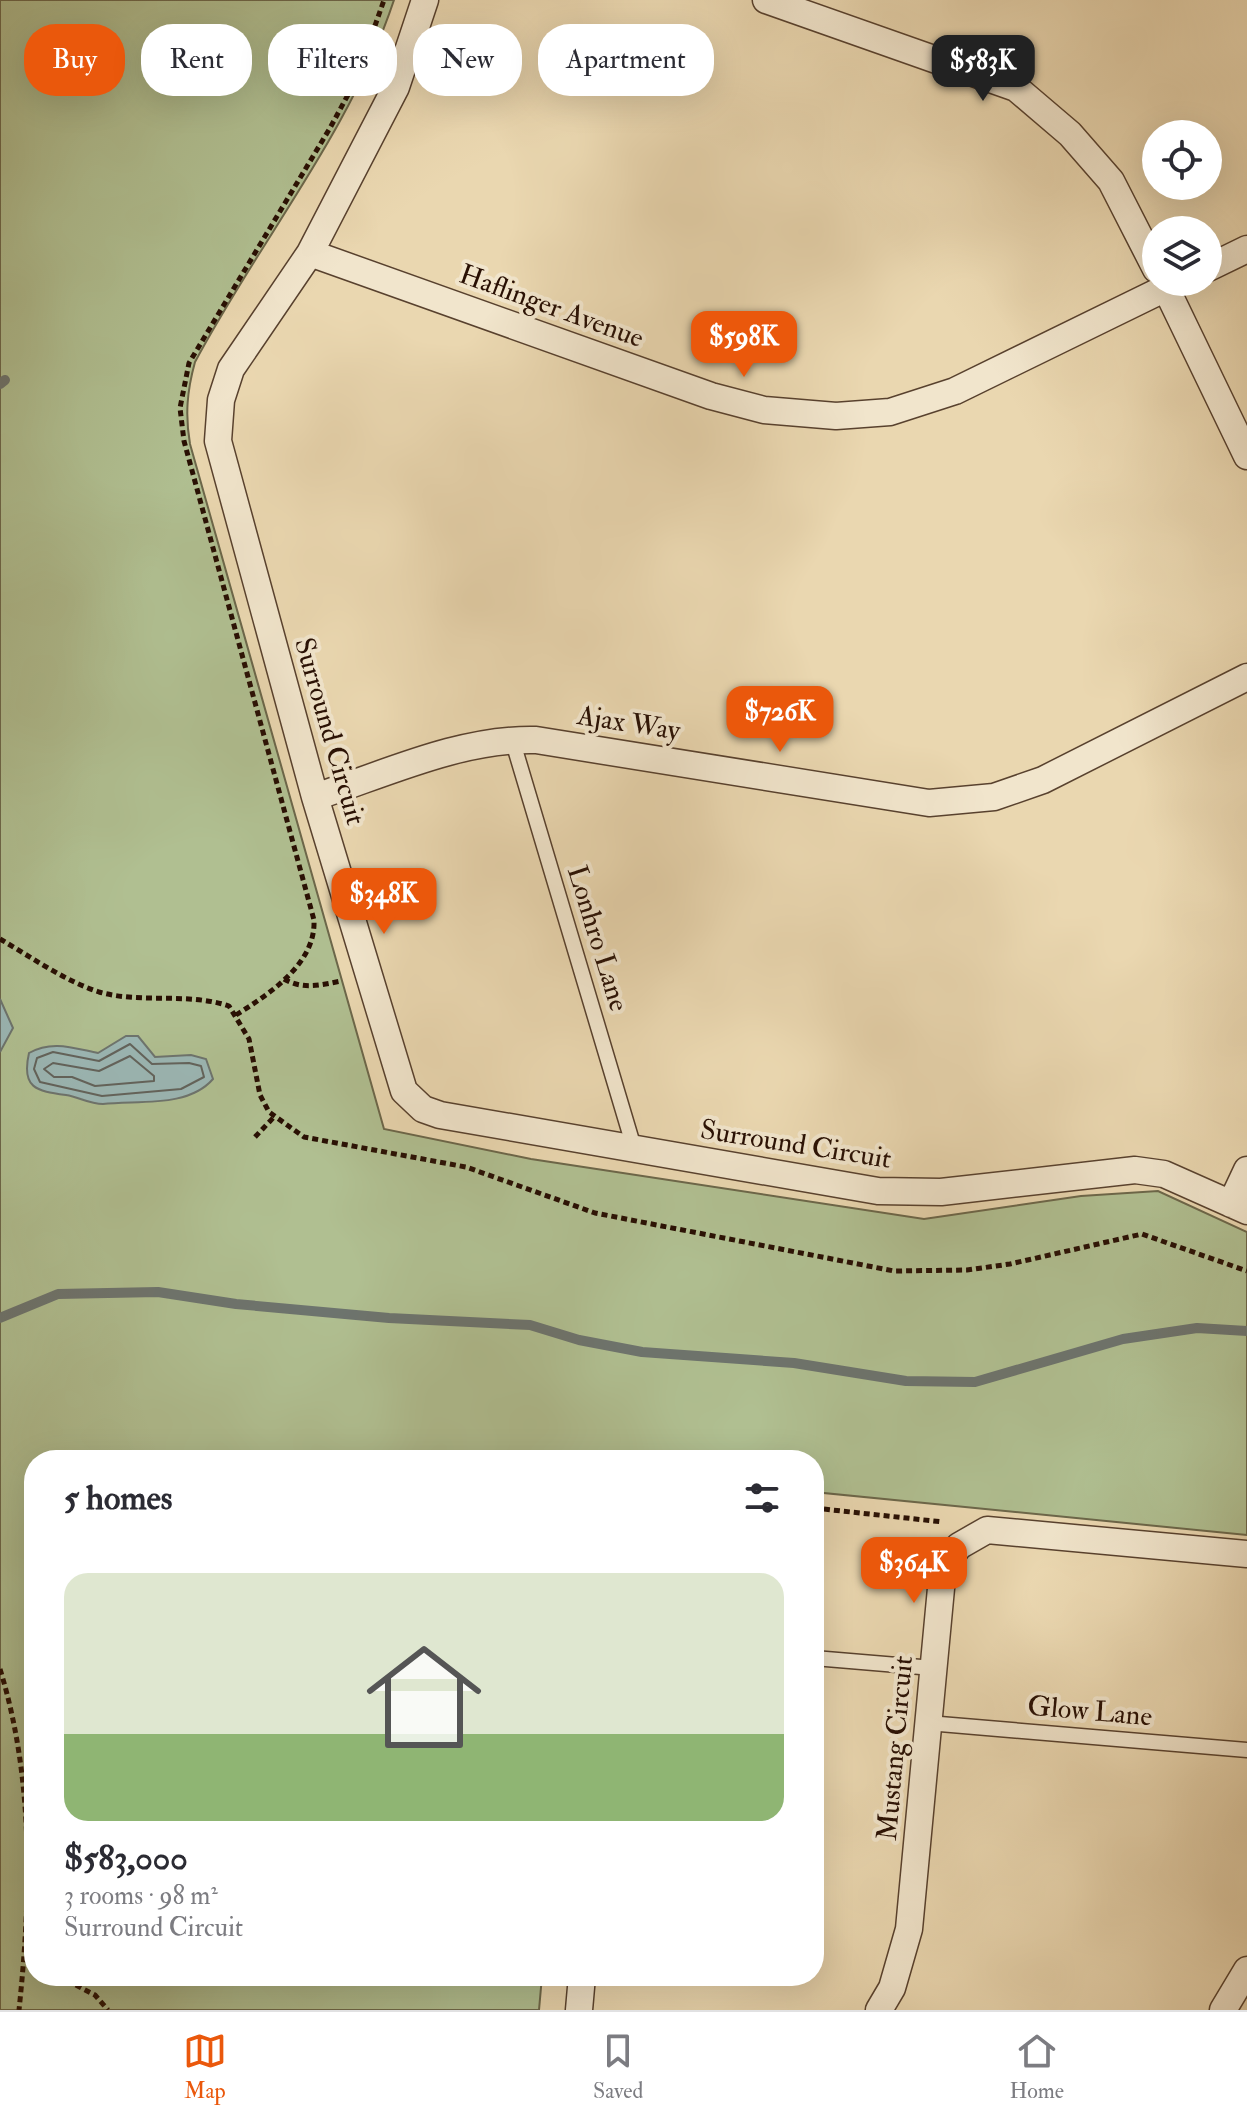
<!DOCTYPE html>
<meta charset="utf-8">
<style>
body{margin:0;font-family:"IM FELL Double Pica",serif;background:#f2f2f3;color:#2b2b33;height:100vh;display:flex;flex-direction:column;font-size:30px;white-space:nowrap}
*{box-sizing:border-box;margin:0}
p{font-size:26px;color:#7c7c81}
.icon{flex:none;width:44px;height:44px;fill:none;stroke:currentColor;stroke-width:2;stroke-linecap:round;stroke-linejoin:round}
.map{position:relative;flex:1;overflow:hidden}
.drawer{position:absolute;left:24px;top:1450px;width:800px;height:536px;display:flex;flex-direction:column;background:#fff;border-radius:32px;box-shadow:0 8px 32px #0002}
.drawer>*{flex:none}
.hud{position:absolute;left:24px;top:24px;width:800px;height:72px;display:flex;gap:16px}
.controls{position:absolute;left:1142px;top:120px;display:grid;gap:16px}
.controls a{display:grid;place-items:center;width:80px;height:80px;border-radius:50%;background:#fff;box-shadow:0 8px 32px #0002;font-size:40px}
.price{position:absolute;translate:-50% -68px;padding:0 18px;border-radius:16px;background:#ea580c;color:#fff;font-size:26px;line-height:52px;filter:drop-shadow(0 2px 4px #0008)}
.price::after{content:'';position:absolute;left:50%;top:48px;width:24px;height:18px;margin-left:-12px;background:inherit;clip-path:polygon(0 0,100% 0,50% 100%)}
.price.on{background:#222;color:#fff}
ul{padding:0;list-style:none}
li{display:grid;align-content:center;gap:16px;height:424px;padding:0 40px}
li span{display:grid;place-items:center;height:248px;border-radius:24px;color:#555}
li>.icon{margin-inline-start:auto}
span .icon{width:144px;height:144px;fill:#fffc;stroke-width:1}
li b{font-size:34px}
h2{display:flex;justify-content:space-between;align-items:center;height:96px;padding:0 40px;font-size:34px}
.tag{padding:0 28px;border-radius:32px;background:#fff;box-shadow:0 8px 32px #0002;font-size:28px;line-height:72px}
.tag.on{background:#ea580c;color:#fff}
.tab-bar{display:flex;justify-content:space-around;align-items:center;height:112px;border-top:2px solid #e1e1e2;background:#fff;font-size:22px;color:#7c7c81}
.tab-bar a{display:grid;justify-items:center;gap:4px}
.tab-bar .on{color:#ea580c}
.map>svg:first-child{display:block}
.green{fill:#b0bf91;stroke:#6c674a;stroke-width:2}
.water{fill:#9bb7b5;stroke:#6d746e;stroke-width:2}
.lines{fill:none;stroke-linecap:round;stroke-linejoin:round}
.shore{stroke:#62635c;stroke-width:2}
.stream{stroke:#6d746e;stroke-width:10}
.lane-casing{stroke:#58412e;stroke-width:17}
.street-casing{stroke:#58412e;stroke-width:29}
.path{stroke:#280f03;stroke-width:5;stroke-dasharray:6 4;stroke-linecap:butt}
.lane{stroke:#f1e5cc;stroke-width:14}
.street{stroke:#f1e5cc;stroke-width:26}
.labels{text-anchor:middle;stroke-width:8;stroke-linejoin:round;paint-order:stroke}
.street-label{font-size:28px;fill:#280f03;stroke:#f1e5cc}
</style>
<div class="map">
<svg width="1247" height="2010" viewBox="0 0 1247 2010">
<rect width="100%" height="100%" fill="#ead7b0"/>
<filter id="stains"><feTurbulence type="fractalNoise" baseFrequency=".0025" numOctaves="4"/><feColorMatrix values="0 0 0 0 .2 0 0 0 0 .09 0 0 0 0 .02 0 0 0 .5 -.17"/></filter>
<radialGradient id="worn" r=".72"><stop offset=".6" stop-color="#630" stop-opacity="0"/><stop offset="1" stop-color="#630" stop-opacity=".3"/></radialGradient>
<path class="green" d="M 0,0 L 394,0 C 349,135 261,238 195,362 C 187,391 185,415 190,444 L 384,1129 L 531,1159 L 924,1219 L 1081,1196 L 1158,1191 L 1247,1232 L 1247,1535 L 814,1492 L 814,1460 L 34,1460 L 34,1976 L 542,1976 L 539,2010 L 0,2010 Z"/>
<path class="water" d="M 0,999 L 13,1028 L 0,1052 Z
M 126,1036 L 138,1036 L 155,1057 L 191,1055 L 206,1059 L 213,1079 C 188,1108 138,1100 103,1104 C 89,1104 79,1097 66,1095 C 36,1091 21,1088 29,1053 C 52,1040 73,1048 98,1053 Z"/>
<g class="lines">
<path class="shore" d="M 130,1044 L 152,1064 L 189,1063 L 201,1066 L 204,1077 L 181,1089 L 102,1096 L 40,1082 L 34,1069 L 37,1058 L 53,1052 L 99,1061 Z
M 130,1056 L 154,1076 L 154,1081 L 95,1086 L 72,1077 L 54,1077 L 44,1069 L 53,1063 L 99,1071 Z"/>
<path class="stream" d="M 0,384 L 5,380
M 0,1318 L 58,1294 L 158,1292 L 236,1304 L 389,1318 L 530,1325 L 579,1340 L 642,1352 L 794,1363 L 906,1381 L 975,1382 L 1123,1339 L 1197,1328 L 1247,1331"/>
<g class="lane-casing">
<path id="lane" d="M 512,739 L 635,1151
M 814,1658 L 933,1668
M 928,1723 L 1247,1750"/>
</g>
<g class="street-casing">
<path id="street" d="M 425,0 L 396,87 L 310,253 L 231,369 L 221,400 L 218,441 L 315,797 L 404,1091 L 423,1109 L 440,1115 L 878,1191 L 941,1192 L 1135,1170 L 1164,1174 L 1247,1211
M 766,0 L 1016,88 L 1070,134 L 1111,181 L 1156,269
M 310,253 L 711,396 L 764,410 L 836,416 L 890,412 L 955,391 L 1178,282
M 1208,268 L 1247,249
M 1163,282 L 1247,456
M 315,797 C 385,774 461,738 536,740 L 929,803 L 994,797 L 1043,780 L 1247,677
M 1231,1204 L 1247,1170
M 579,2010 L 582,1976
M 879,2010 L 892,1988 L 909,1929 L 943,1567 L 959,1546 L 987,1530 L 1247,1554
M 1223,2010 L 1247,1970"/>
</g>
<path class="path" d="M 0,939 C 31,957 65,981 99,992 C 142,1004 187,992 229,1006 L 249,1039 L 260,1095 L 269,1112 L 304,1137 L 466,1167 L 595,1213 L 894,1271 L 967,1270 L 1010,1264 L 1142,1234 L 1247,1271
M 284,979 C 303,990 321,985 341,981
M 236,1015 C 269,994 316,964 314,920 L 184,441 L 180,408 L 189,363 L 330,128 L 356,80 L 384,0
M 255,1137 L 274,1117
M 814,1508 L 943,1522
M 0,1669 C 34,1780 31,1896 19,2010
M 26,1949 L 34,1935
M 58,1976 L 95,1995 L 108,2010"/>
<use href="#lane" class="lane"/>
<use href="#street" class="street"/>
</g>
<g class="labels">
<g class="street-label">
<text transform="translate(552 305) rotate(20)" y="10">Haflinger Avenue</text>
<text transform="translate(629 722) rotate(9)" y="10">Ajax Way</text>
<text transform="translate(331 731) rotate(74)" y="10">Surround Circuit</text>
<text transform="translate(599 938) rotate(73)" y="10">Lonhro Lane</text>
<text transform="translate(796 1143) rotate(9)" y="10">Surround Circuit</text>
<text transform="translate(1090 1710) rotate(5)" y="10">Glow Lane</text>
<text transform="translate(894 1748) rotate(-85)" y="10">Mustang Circuit</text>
</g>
</g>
<rect width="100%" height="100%" filter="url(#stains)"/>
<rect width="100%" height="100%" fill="url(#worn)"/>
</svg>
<div class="controls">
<a><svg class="icon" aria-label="locate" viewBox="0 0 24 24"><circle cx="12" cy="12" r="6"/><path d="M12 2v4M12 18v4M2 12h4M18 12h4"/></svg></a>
<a><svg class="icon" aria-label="layers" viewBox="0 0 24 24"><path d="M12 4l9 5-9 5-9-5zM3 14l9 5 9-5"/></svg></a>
</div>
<b class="price on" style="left:983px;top:103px">$583K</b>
<b class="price" style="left:744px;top:379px">$598K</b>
<b class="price" style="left:780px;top:754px">$726K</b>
<b class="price" style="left:384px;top:936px">$348K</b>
<b class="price" style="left:914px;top:1605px">$364K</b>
<div class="hud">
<a class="tag on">Buy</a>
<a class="tag">Rent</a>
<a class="tag">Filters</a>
<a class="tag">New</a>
<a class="tag">Apartment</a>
</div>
<section class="drawer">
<h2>5 homes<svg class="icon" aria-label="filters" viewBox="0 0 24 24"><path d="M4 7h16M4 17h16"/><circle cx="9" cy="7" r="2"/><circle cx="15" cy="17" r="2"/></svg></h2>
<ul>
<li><span style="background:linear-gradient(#dfe7d0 65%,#8fb573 0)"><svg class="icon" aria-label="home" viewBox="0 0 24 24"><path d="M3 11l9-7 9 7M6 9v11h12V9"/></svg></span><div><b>$583,000</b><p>3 rooms · 98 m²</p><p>Surround Circuit</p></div></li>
</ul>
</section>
</div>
<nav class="tab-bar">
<a class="on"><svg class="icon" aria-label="map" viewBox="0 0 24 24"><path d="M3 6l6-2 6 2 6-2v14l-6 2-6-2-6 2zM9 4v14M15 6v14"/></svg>Map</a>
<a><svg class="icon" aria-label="saved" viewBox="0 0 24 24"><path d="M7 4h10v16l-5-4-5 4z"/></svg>Saved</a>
<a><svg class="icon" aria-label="home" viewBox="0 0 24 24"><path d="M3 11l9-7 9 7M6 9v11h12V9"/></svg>Home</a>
</nav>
